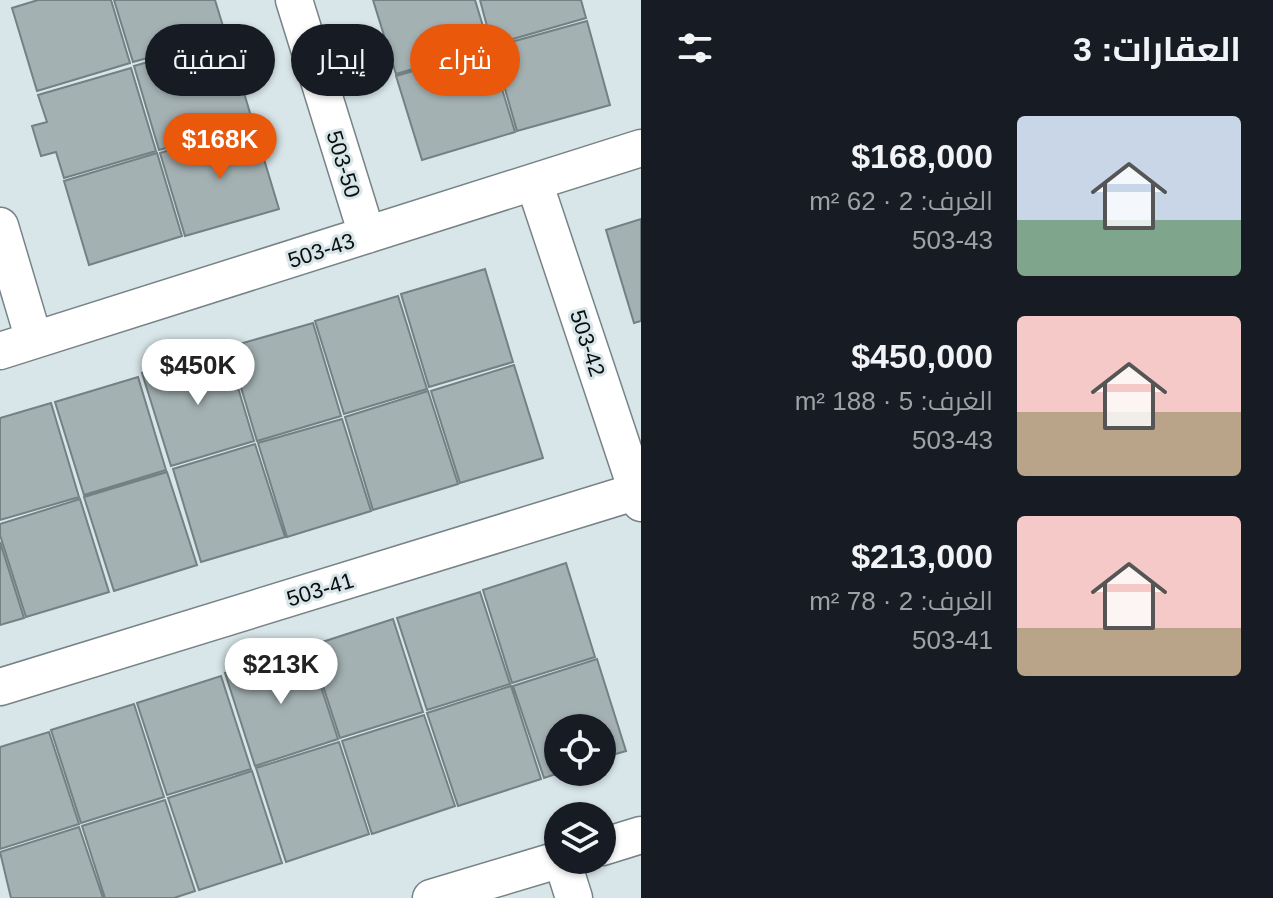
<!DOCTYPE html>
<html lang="ar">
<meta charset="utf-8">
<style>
body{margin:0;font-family:Arial,Cairo,sans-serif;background:#242831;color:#f1f3f6;direction:rtl;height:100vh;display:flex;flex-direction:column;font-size:30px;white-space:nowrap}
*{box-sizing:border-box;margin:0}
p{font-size:26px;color:#9ea1a6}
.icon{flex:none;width:44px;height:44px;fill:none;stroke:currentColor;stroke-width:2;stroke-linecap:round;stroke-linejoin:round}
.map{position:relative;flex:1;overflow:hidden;direction:ltr}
.panel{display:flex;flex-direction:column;background:#171b24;width:632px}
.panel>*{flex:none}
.top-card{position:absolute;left:24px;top:24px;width:496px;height:72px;direction:rtl;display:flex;gap:16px}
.buttons{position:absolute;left:544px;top:714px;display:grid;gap:16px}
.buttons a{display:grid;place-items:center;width:72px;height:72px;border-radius:50%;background:#171b24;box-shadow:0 2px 6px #0004;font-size:40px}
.price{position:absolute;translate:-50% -68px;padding:0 18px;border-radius:28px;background:#fff;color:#222;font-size:26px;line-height:52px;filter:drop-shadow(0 2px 4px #0008)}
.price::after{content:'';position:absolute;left:50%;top:48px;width:24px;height:18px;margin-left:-12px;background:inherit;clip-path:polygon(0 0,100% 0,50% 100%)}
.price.selected{background:#ea580c;color:#fff}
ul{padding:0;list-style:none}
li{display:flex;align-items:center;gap:24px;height:200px;padding:0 32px}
li span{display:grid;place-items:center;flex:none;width:224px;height:160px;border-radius:8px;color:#555}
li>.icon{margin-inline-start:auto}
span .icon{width:96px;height:96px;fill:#fffc;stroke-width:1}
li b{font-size:34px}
h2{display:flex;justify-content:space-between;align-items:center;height:96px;padding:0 32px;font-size:34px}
.tag{padding:0 28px;border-radius:36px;background:#171b24;box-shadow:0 2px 6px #0004;font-size:28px;line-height:72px}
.tag.selected{background:#ea580c;color:#fff}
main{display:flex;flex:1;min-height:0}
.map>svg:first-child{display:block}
.building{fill:#a4b1b3;stroke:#748183;stroke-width:2}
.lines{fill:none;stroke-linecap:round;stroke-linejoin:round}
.street-casing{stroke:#778386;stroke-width:39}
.street{stroke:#fff;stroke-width:36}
.labels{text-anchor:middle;stroke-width:6;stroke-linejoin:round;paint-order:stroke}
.street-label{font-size:22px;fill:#090e0f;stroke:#d8e6e9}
</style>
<main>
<section class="panel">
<h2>العقارات: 3<svg class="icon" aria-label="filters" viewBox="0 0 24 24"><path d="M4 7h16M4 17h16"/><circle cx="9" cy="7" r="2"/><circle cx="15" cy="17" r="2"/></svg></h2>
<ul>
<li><span style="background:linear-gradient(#c9d6e8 65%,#7fa58c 0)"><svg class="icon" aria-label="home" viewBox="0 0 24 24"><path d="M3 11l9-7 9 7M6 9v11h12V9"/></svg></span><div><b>$168,000</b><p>الغرف: 2 · 62 m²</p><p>503-43</p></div></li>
<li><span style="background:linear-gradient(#f6c9c9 60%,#b9a48a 0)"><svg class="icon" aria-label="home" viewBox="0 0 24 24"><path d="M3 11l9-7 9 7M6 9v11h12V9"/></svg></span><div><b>$450,000</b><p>الغرف: 5 · 188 m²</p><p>503-43</p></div></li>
<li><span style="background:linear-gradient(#f6c9c9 70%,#b9a48a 0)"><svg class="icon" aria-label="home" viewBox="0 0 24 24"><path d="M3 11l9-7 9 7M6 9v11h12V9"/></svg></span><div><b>$213,000</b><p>الغرف: 2 · 78 m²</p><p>503-41</p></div></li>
</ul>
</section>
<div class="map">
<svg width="641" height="898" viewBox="0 0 641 898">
<rect width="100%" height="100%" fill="#d8e6e9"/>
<path class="building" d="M 38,0 L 111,0 L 130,63 L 37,91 L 12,8 Z
M 114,0 L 215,0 L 226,36 L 133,62 Z
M 373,0 L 475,0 L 489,46 L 396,74 Z
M 480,0 L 581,0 L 586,18 L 492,45 Z
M 587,21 L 610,105 L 517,131 L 493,47 Z
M 228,39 L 253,123 L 159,150 L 134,66 Z
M 490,49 L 515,132 L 422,160 L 396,76 Z
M 131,68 L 156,151 L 64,178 L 56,152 L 41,156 L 32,126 L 47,122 L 38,95 Z
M 254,126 L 279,209 L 185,236 L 160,153 Z
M 157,153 L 182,236 L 89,265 L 64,181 Z
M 641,219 L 641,321 L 634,323 L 606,230 Z
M 485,269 L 513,362 L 429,387 L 401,294 Z
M 398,296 L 427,389 L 344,414 L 315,321 Z
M 313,323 L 341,416 L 257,441 L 229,347 Z
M 226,348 L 254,441 L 171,466 L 142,373 Z
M 514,365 L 543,458 L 460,483 L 431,391 Z
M 138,377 L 166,470 L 84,495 L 55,402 Z
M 428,391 L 458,484 L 373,510 L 345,417 Z
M 51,403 L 79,497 L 0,520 L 0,418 Z
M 342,419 L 371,511 L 287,537 L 258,443 Z
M 255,444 L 285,537 L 201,562 L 173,469 Z
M 167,472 L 197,565 L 114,591 L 84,497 Z
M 80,499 L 109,592 L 26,617 L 0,535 L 0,524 Z
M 0,542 L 24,618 L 0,625 Z
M 566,563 L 595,657 L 512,683 L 483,590 Z
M 480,592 L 510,684 L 427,710 L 397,618 Z
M 393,619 L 423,712 L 340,738 L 310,646 Z
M 308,647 L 338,739 L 255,766 L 225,673 Z
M 597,659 L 626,751 L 602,758 L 602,728 L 558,728 L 558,772 L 562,772 L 544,778 L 513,686 Z
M 221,676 L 251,769 L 167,795 L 137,703 Z
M 511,686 L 541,779 L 458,806 L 427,713 Z
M 134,704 L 164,797 L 81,823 L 51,730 Z
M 424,715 L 455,806 L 372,834 L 342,741 Z
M 49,732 L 79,824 L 0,849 L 0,747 Z
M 339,742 L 369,834 L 286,862 L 256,768 Z
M 252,771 L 282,863 L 199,890 L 168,798 Z
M 165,800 L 195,891 L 174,898 L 105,898 L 82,826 Z
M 79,827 L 103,898 L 11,898 L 0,852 Z"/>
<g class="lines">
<g class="street-casing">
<path id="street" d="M 294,0 L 367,235
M 534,182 L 641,503
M 0,226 L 34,340
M 0,351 L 641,148
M 0,687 L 641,490
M 602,847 L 641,835
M 562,860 L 574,898
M 431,898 L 558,860"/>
</g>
<use href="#street" class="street"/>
</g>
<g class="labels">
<g class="street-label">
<text transform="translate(344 164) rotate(73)" y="8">503-50</text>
<text transform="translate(321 250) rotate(-18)" y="8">503-43</text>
<text transform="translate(588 343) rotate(72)" y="8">503-42</text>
<text transform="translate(320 589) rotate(-17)" y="8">503-41</text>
</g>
</g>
</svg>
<div class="buttons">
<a><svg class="icon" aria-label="locate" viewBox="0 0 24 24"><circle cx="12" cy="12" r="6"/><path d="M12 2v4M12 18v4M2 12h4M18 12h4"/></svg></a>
<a><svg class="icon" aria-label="layers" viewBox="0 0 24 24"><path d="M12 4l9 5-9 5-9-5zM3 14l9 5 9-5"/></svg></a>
</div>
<b class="price selected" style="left:220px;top:181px">$168K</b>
<b class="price" style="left:198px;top:407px">$450K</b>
<b class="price" style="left:281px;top:706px">$213K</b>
<div class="top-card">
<a class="tag selected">شراء</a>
<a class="tag">إيجار</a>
<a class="tag">تصفية</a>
</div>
</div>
</main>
